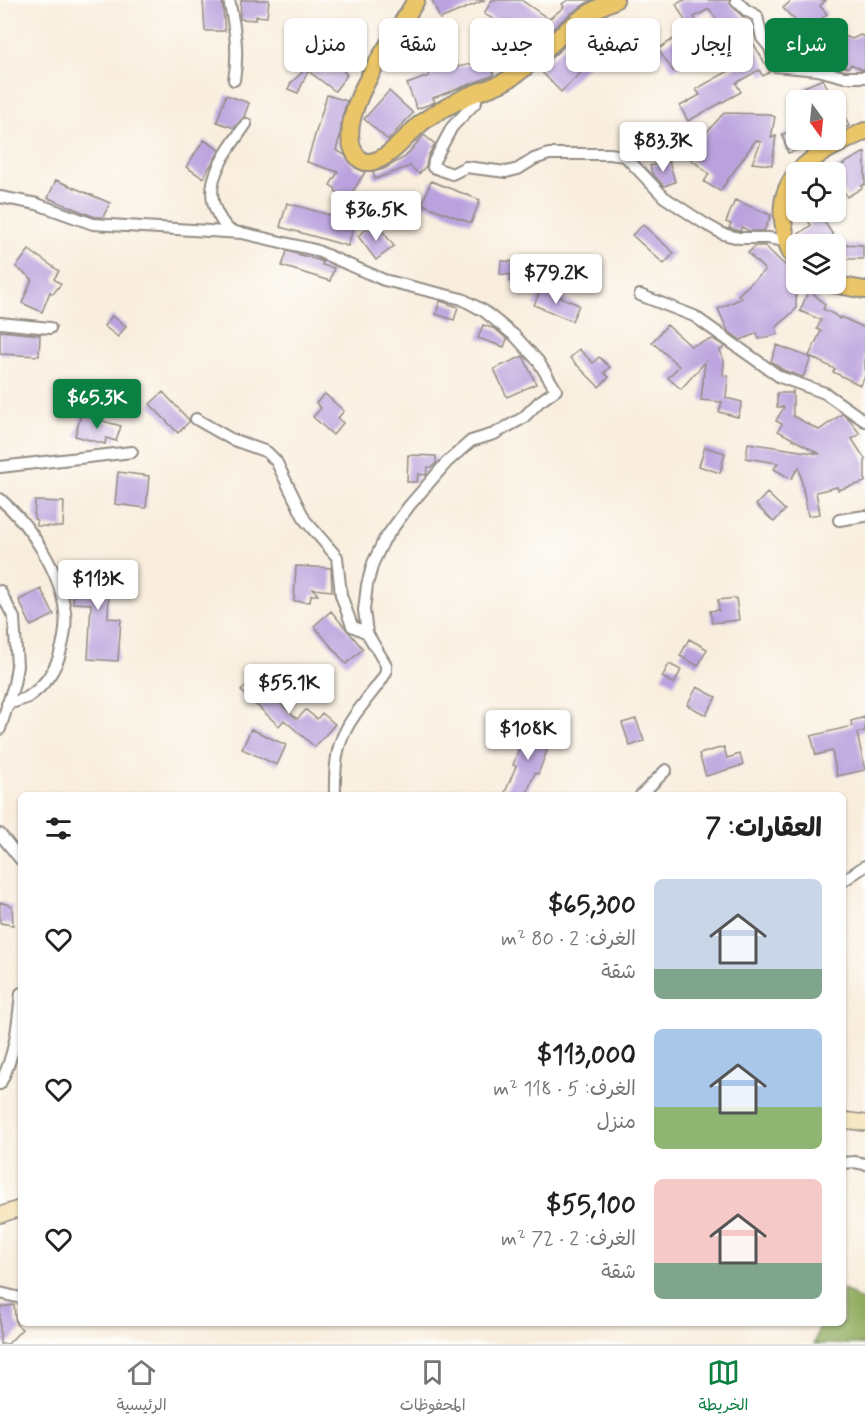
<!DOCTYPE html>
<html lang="ar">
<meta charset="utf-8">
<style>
body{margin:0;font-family:Mynerve,"Playpen Sans Arabic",sans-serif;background:#f2f2f2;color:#222;direction:rtl;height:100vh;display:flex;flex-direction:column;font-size:22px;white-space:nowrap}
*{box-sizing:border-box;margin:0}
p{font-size:20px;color:#767676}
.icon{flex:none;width:33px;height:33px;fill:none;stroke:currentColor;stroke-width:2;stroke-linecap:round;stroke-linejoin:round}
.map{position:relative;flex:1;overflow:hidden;direction:ltr}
.details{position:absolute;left:18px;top:792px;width:828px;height:534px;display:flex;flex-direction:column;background:#fff;border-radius:9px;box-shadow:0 2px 4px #0004;direction:rtl}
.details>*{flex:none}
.top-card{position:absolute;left:18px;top:18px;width:830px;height:54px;direction:rtl;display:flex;gap:12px}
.needle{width:39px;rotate:165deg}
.fabs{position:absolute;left:786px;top:90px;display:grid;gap:12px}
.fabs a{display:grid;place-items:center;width:60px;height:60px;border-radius:9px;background:#fff;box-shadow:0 2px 4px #0004;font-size:30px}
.price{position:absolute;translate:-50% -51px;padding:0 14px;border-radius:6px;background:#fff;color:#222;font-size:20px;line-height:39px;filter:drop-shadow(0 2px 3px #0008)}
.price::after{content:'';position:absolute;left:50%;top:36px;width:18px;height:14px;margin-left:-9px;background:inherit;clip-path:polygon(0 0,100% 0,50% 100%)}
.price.active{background:#0b8043;color:#fff}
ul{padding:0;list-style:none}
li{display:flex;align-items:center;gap:18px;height:150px;padding:0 24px}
li span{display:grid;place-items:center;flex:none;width:168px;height:120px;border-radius:9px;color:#555}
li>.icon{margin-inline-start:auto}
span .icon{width:72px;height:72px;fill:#fffc;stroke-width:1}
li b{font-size:26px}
h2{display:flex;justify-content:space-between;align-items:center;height:72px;padding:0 24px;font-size:26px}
.chip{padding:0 21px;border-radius:9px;background:#fff;box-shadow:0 2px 4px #0004;font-size:21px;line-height:54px}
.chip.active{background:#0b8043;color:#fff}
.menu{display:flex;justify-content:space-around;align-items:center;height:84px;border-top:2px solid #e0e0e0;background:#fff;font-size:16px;color:#767676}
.menu a{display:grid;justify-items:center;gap:3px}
.menu .active{color:#0b8043}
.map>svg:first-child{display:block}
.forest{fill:#90ac5e;stroke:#5e6c44;stroke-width:1.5}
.building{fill:#bba2de}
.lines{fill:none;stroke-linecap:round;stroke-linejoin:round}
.street-casing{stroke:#928c84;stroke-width:14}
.secondary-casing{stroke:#928c84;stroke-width:18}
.primary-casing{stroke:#928c84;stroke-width:20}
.street{stroke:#fff;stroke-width:10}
.secondary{stroke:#f7e8c3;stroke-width:15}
.primary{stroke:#ebc669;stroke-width:16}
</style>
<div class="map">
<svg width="865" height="1344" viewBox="0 0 865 1344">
<rect width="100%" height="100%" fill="#fdfcf7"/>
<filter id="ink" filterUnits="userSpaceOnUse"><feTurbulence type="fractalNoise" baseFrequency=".0167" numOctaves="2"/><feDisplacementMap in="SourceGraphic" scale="12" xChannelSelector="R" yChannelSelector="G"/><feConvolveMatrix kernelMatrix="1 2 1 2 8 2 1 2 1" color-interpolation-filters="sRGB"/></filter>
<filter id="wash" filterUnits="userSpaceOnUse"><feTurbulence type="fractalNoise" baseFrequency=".008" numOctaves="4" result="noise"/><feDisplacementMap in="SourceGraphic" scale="24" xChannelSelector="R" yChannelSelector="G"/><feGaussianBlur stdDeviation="1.35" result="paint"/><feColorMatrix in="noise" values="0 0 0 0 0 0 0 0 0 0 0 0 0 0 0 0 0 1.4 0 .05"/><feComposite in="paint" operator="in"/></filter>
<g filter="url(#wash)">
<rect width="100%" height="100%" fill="#f9eede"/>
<path class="forest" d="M 843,1289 L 865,1303 L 865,1344 L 814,1344 L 820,1323 L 843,1323 Z"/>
<g id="blocks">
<path class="building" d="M 203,0 L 222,0 L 225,31 L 205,31 Z
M 241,0 L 269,0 L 267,17 L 256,16 L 256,20 L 240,19 Z
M 432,0 L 485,0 L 440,19 Z
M 492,0 L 521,0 L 549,19 L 564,7 L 562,4 L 568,0 L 591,0 L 567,16 L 520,58 L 512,49 L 511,51 L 500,44 L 511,29 L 484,14 Z
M 684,0 L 729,0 L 731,5 L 750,24 L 744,27 L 770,72 L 763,76 L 759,70 L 736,83 L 741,92 L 688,121 L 680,106 L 700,95 L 696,89 L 738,66 L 730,51 L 736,47 L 709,9 L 694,17 L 701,31 L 693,36 L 676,4 Z
M 792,0 L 826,0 L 820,6 L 827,14 L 807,33 L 783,8 Z
M 305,19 L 319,25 L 303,67 L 288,61 Z
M 358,32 L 369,44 L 344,72 L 347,75 L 335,91 L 308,71 L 298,93 L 288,89 L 291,83 L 342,34 L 348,41 Z
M 684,32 L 698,55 L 673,71 L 658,49 Z
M 804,33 L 822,54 L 811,49 L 815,59 L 812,62 L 802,61 L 789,46 Z
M 577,35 L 595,53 L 593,55 L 596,58 L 561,92 L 539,69 Z
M 860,35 L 865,37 L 865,69 L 861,69 L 851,64 L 848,68 L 835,61 L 845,36 L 852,39 Z
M 490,60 L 494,75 L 433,98 L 435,102 L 417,109 L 407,84 L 429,76 L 427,70 L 455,61 L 458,67 Z
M 823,79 L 834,100 L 809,100 L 804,87 Z
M 389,91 L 413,113 L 388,140 L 364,119 Z
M 226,95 L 249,103 L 244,117 L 234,128 L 217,122 Z
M 327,95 L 347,101 L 342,117 L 340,136 L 336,150 L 345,155 L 355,168 L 365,172 L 348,199 L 335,191 L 336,189 L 330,185 L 338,172 L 307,162 Z
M 836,95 L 849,126 L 836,132 Z
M 724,113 L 768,114 L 775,117 L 771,138 L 776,136 L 772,165 L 752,163 L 761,142 L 756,140 L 720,191 L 704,182 L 709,174 L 686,155 Z
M 795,131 L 796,140 L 825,140 L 816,145 L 788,153 L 782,134 Z
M 424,135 L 435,144 L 428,156 L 426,166 L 419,174 L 410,166 L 375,179 L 373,172 L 384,169 L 405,157 Z
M 204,140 L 220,150 L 203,178 L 186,167 Z
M 865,152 L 865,184 L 861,186 L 862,188 L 847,197 L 836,177 L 836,172 L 832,170 Z
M 669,161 L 675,182 L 664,186 L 652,173 L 650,166 Z
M 56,180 L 110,203 L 103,217 L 95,217 L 48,198 Z
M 431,181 L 480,200 L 471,223 L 422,204 Z
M 735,200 L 771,215 L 764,231 L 749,231 L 742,227 L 740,231 L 729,228 L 731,224 L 726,222 Z
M 287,203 L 355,222 L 348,246 L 280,227 Z
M 811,212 L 818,212 L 839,244 L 863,245 L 863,259 L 836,259 L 836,244 L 799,244 L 796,236 L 811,225 L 804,216 Z
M 643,225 L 674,253 L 664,264 L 632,235 Z
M 370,226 L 381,229 L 394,246 L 376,260 L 358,236 Z
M 755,246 L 765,246 L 796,276 L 796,309 L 776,328 L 778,334 L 759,339 L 757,333 L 741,340 L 728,331 L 718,309 L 742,298 L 738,295 L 765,270 L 748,253 Z
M 29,250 L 59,271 L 54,279 L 61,284 L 53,294 L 50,292 L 42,312 L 22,303 L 32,279 L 16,267 Z
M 287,251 L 321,261 L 323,262 L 322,265 L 334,268 L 330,281 L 282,266 Z
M 501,261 L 543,263 L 542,283 L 510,281 L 511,275 L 500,274 Z
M 541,289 L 579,305 L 572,321 L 534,305 Z
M 809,289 L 825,305 L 823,309 L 835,315 L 839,319 L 841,317 L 865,328 L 865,376 L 860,385 L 833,372 L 835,369 L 809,356 L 821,331 L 817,329 L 821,320 L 800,311 Z
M 440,301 L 458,307 L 454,320 L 436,314 Z
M 112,316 L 126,326 L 118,337 L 104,326 Z
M 483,325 L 495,329 L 507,339 L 504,347 L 478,338 Z
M 667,325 L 691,346 L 713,339 L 725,347 L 720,350 L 724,361 L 723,375 L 728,376 L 726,398 L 742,402 L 738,417 L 719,412 L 722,402 L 701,400 L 705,362 L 681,389 L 668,378 L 679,366 L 652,342 Z
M 0,331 L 40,335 L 39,356 L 0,354 Z
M 777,345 L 811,358 L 803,377 L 783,370 L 771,361 Z
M 579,349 L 593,363 L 599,357 L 610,367 L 604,373 L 609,377 L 599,387 L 570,358 Z
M 523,356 L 536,384 L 507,397 L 494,369 Z
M 793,390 L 793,416 L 819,430 L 842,414 L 850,420 L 860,434 L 852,439 L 865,459 L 865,482 L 838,490 L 837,487 L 816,492 L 820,514 L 808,516 L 799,467 L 791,479 L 774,469 L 778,463 L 746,458 L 748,443 L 820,454 L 778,431 L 782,424 L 776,421 L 784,407 L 777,407 L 777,393 L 792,393 Z
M 163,392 L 189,420 L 189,422 L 178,433 L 150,404 Z
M 325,394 L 344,411 L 338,418 L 343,423 L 333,435 L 313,417 L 321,408 L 316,403 Z
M 81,415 L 121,426 L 116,441 L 106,438 L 105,444 L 75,436 Z
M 705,447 L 725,453 L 720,473 L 699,466 Z
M 408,455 L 436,456 L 436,463 L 432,467 L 428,467 L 426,475 L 418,474 L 417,482 L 407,482 Z
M 118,472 L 149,476 L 146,508 L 115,504 Z
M 767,493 L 785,510 L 774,522 L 756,505 Z
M 35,501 L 64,502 L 63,527 L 37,526 L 37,520 L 34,519 Z
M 74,566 L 110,567 L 108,618 L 121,619 L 118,661 L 88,659 L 91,604 L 73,603 Z
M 296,566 L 331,568 L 332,591 L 313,589 L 318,595 L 311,595 L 310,602 L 294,601 Z
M 41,589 L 54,615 L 31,626 L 19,600 Z
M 736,598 L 739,620 L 712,623 L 710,611 L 719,610 L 718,600 Z
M 331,611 L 363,649 L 346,664 L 314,626 Z
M 689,639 L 707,649 L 698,666 L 680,656 Z
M 669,664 L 681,670 L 674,684 L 662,677 Z
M 252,679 L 297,719 L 306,710 L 317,719 L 322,713 L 335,724 L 315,747 L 284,720 L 279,726 L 241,691 Z
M 697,687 L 716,697 L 706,715 L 687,705 Z
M 865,717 L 865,731 L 857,733 L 865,770 L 837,776 L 832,751 L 816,755 L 811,736 L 852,726 L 851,721 Z
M 636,719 L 644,741 L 630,746 L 622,723 Z
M 527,726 L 553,735 L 538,774 L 535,773 L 526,795 L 504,795 L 516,766 L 513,765 Z
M 251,729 L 286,745 L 277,765 L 242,749 Z
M 724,747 L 727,758 L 740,754 L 743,765 L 706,776 L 699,754 Z
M 0,902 L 12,906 L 13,925 L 0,923 Z
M 14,1305 L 16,1324 L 22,1329 L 8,1344 L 0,1344 L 0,1307 Z"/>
</g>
</g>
<g filter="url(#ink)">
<use href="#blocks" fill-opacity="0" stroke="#928c84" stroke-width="1.5"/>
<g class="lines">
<g class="street-casing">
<path id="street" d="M 229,0 C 235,28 239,52 234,80
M 736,0 L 746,10 L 757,16 L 762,38 L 770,48 L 775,66 L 818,70 L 844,77 L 865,77
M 469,96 L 476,98 L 476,102 L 452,127 L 434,161 L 433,167 L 452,174 L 466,167 L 506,172 L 518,169 L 534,159 L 549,154 L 609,154 L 625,156 L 664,197 L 705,224 L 723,234 L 739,238 L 768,238 L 786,241
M 0,197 L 37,204 L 93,224 L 242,233 L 315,250 L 384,280 L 462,299 L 484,311 L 515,336 L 538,361 L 556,390 L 539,402 L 523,418 L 494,434 L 471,441 L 447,462 L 409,506 L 384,540 L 373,563 L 367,585 L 364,610 L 367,633 L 386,665 L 386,672 C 381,683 371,693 364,703 C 338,734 334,755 335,795
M 236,232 L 229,230 C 193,191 222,159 246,124
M 640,295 L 694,316 L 780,377 L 825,393 L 865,421
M 0,323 L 50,328
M 196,419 L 231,439 L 267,452 L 276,461 L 305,520 L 337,557 L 341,595 L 352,626 L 367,633
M 0,467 L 132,452
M 0,499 C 30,524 61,573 65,612 C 67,626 63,644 59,657 C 53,673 43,687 28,697 C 22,700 14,702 7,704
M 839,520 L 865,516
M 0,591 L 14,618 L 17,666 L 14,684 L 0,729
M 641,795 L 666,770
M 0,834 L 21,860
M 843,881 L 865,866
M 0,1084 C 15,1056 18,1024 21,993
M 843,1163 L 854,1162 L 865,1164
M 0,1293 L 21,1298"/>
</g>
<g class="secondary-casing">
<path id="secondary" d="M 843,1120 L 865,1123
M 0,1215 L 21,1208"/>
</g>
<g class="primary-casing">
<path id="primary" d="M 416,0 C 398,34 330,117 356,155 C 362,164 371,163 380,159 C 397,151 411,129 428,118 C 441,110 455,102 468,96 C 485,89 503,85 518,73 C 553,46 571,18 615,0
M 796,261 C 788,251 786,240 784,227 C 773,170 823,152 865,131
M 832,284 L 865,290"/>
</g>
<use href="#street" class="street"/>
<use href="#secondary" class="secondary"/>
<use href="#primary" class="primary"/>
</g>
</g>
</svg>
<div class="fabs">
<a><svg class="needle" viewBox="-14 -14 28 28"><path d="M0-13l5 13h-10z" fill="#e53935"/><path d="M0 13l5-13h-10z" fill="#767676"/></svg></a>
<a><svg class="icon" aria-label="locate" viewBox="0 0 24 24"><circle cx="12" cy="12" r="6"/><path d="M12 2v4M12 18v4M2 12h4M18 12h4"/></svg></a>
<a><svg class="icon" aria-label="layers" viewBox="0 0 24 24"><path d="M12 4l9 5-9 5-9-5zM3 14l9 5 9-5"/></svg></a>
</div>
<b class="price" style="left:663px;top:173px">$83.3K</b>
<b class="price" style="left:376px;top:242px">$36.5K</b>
<b class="price" style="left:556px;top:305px">$79.2K</b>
<b class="price active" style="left:97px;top:430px">$65.3K</b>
<b class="price" style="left:98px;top:611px">$113K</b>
<b class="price" style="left:289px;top:715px">$55.1K</b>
<b class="price" style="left:528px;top:761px">$108K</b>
<div class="top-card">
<a class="chip active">شراء</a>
<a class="chip">إيجار</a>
<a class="chip">تصفية</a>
<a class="chip">جديد</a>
<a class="chip">شقة</a>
<a class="chip">منزل</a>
</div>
<section class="details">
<h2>العقارات: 7<svg class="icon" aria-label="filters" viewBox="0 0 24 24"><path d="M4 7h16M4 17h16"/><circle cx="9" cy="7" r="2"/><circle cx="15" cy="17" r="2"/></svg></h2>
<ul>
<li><span style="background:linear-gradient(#c9d6e8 75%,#7fa58c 0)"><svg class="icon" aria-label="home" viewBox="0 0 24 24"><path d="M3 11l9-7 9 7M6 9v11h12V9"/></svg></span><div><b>$65,300</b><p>الغرف: 2 · 80 m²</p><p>شقة</p></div><svg class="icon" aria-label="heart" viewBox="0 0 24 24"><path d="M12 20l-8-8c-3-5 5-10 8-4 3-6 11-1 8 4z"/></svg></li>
<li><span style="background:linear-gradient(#a9c7e8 65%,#8fb573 0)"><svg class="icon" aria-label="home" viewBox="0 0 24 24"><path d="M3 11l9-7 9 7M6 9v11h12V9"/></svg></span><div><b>$113,000</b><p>الغرف: 5 · 118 m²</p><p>منزل</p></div><svg class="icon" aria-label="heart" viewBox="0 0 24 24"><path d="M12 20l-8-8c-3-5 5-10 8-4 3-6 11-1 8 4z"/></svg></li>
<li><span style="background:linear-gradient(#f6c9c9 70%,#7fa58c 0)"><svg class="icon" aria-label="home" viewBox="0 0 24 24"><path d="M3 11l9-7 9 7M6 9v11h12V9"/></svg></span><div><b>$55,100</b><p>الغرف: 2 · 72 m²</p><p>شقة</p></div><svg class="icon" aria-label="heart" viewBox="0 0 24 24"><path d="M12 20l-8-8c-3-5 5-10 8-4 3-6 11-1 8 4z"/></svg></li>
</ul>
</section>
</div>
<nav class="menu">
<a class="active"><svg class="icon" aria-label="map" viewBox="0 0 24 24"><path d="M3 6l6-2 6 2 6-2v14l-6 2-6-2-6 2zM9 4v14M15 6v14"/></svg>الخريطة</a>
<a><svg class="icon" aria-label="saved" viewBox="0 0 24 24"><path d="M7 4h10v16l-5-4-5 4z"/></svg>المحفوظات</a>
<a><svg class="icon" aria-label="home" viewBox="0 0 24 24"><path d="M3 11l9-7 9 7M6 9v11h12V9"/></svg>الرئيسية</a>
</nav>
